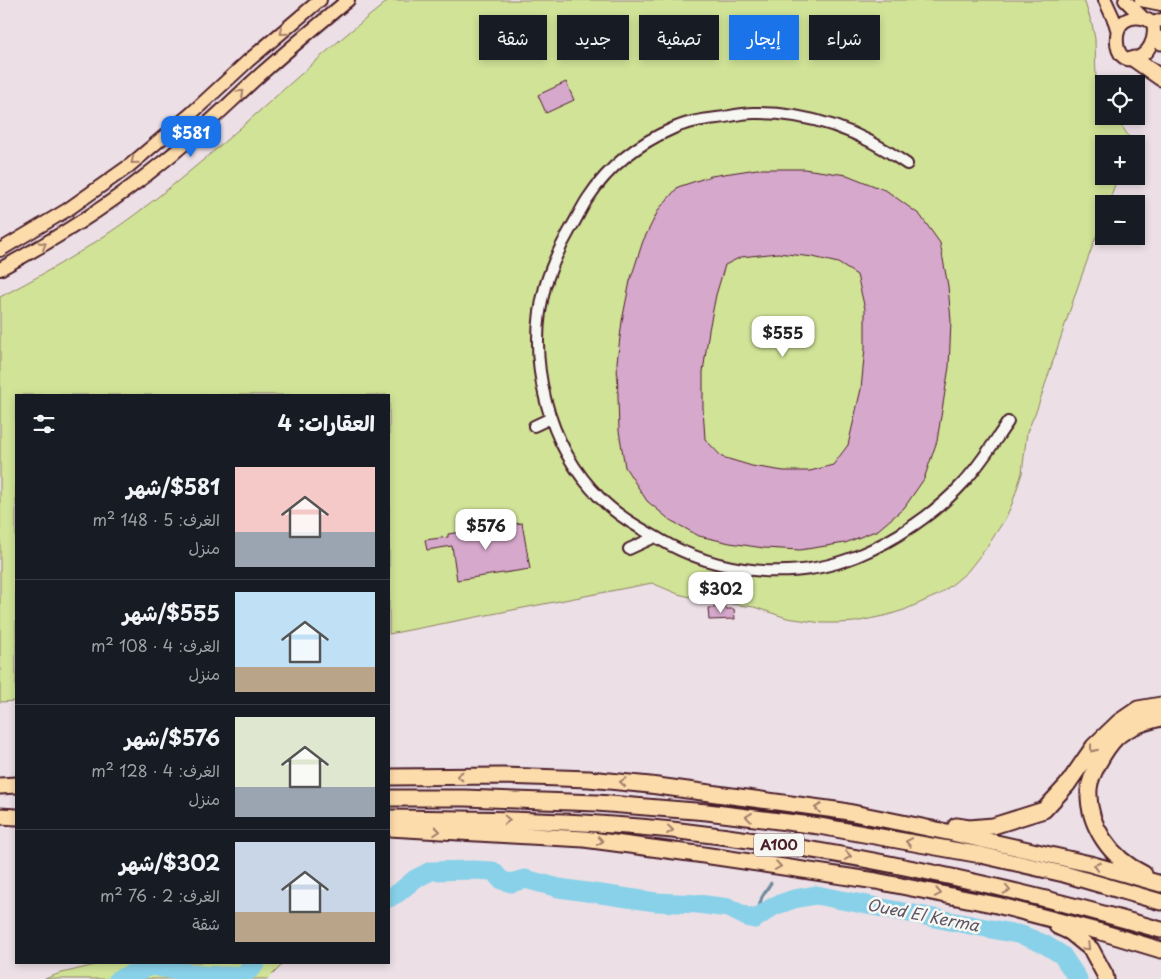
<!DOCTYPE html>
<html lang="ar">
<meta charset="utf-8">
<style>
body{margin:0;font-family:"Playpen Sans","Playpen Sans Arabic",sans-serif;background:#20242c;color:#f1f3f6;direction:rtl;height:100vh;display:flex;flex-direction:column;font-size:19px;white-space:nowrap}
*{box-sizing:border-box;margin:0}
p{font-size:16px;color:#9ea1a6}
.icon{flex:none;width:28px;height:28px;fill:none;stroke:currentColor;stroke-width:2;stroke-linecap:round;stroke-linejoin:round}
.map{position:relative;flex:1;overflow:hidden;direction:ltr}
.drawer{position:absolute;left:15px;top:394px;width:375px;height:570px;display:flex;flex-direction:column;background:#171b24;border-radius:0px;box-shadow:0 2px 8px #0003;direction:rtl}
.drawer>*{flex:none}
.banner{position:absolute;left:405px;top:15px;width:475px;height:45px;direction:rtl;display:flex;gap:10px}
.tools{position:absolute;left:1095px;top:75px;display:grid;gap:10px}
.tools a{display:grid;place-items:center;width:50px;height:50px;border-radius:0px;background:#171b24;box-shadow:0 2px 8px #0003;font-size:25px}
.price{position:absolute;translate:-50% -42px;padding:0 11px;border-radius:10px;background:#fff;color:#222;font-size:16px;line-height:32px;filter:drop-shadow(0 1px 2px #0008)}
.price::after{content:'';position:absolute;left:50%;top:30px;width:15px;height:11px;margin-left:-8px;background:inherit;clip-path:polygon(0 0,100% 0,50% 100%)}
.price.active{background:#1a73e8;color:#fff}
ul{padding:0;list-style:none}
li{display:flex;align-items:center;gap:15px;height:125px;padding:0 15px}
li+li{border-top:1px solid #363941}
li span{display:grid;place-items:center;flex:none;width:140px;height:100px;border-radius:0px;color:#555}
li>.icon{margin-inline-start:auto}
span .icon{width:60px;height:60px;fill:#fffc;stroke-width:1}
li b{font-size:21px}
h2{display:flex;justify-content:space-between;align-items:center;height:60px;padding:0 15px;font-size:21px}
.pill{padding:0 18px;border-radius:0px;background:#171b24;box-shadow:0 2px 8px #0003;font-size:18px;line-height:45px}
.pill.active{background:#1a73e8;color:#fff}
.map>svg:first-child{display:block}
.green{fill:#d0e397;stroke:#8d8161}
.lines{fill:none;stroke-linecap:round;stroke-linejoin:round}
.stream{stroke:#6f8a9c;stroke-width:3}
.river{stroke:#88d1e8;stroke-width:19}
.building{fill:#d6a8cb;stroke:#4a1f2b;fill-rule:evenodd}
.minor-casing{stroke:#4a1f2b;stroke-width:14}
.major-casing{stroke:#4a1f2b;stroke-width:16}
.highway-casing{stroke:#4a1f2b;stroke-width:19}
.minor{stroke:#f6f6f2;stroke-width:10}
.major{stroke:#fddcac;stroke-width:12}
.highway{stroke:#fddcac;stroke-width:15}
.oneway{stroke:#a47e6c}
.labels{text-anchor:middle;stroke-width:5;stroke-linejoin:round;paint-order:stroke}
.shield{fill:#f6f6f2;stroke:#7e6067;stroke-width:1}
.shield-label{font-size:14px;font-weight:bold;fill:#4a1f2b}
.water-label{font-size:16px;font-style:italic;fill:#5d5464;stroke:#f6f6f2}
</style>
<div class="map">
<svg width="1161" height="979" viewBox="0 0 1161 979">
<rect width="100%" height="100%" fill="#ecdfe6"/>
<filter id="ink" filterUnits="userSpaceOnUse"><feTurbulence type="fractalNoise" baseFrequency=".02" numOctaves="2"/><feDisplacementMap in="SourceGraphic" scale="10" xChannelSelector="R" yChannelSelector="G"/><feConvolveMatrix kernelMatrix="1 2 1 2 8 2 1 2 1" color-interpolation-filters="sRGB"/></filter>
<g filter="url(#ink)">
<path class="green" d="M 389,0 L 1084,0 L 1092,24 L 1095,39 L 1096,85 L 1099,94 L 1104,101 L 1104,116 L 1115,116 L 1131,140 L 1130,144 L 1104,144 L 1104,176 L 1118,176 L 1108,204 L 1104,204 L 1104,215 L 1079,283 L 1037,409 L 1027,432 L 1022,473 L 1012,504 L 1005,519 L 987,547 L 967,572 L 954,583 L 940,594 L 904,610 L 888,615 L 855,622 L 839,623 L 822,623 L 787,618 L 754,607 L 703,600 L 678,594 L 652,583 L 389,634 L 389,395 L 16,395 L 16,701 L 0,702 L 0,297 C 54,269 106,238 154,200 C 216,152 274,97 333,46 C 351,30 371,15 389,0 Z
M 107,962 L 284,962 L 284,963 L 268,979 L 45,979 L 58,974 Z"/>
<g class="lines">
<path class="stream" d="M 755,919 L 762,897 L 771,883"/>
<path class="river" d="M 389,898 L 398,893 L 415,879 L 431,871 L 473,870 L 493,871 L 501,880 L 511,883 L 525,879 L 559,888 L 656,902 L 698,904 L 729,908 L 747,917 L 755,919 L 774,906 L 794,899 L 816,895 L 1022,935 L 1044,944 L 1062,955 L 1078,979
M 118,979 L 152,966 L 200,975 L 221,976 L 242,976 L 253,967 L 256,962"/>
</g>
<path class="building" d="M 566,82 L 574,100 L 546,113 L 538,95 Z
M 757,169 L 804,169 L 847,175 L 887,191 L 920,215 L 940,243 L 948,286 L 951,321 L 949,367 L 937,441 L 924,479 L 904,508 L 878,530 L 845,543 L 800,550 L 764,548 L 730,543 L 699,536 L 670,520 L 647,501 L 625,467 L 619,431 L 617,362 L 622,321 L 630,281 L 643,241 L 659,209 L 678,187 L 711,176 ZM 778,253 L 813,257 L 838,263 L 857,275 L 865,309 L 865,348 L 861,389 L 848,445 L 833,465 L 810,471 L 784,471 L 752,466 L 722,457 L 705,439 L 703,408 L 703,372 L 709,330 L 716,295 L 725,265 L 741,257 Z
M 522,523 L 530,569 L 457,580 L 452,546 L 427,550 L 425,540 L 448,537 L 448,534 Z
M 726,607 L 726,609 L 734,609 L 735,619 L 709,620 L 708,608 Z"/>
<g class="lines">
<g class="minor-casing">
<path id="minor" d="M 907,164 C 862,132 810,112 754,113 C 744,113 735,115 725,117 C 707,119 690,121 674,128 C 639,143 609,166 588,198 C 582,207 577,218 571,228 C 560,247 551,266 545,287 C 526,360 547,446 601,499 C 618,516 638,527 659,539 C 718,574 793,582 857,556 C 894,541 936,513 963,483 C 980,465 994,442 1008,422
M 534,426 L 551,418
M 629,549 L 655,537"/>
</g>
<g class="major-casing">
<path id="major" d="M 1105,0 L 1115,22 L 1118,32
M 1125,0 L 1142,17
M 1141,0 L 1161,4
M 1153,23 C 1161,58 1114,77 1117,36 C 1118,17 1138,13 1153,23 L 1161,20
M 0,250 L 67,210 L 129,166 L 193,112 L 248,61 L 320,0
M 0,269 C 56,239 110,205 159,165 C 195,137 227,105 261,74 C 289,49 319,24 348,0"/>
</g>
<g class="highway-casing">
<path id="highway" d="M 1159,39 L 1161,42
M 1134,59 L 1161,78
M 389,777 L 503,776 L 589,779 L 650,785 L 843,811 L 952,833 L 1090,864 L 1161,884
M 0,786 L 16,785
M 389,798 L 465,798 L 597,803 L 707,812 L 819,826 L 981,855 L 1064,874 L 1161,902
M 0,816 L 16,817
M 389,818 C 483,819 578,820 672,830 C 837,849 1001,884 1161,930
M 956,826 L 969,828 L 993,826 L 1044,810 L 1067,785 L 1094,746 L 1119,722 L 1138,709 L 1161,705
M 389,828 L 584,839 L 697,854 L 876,881 L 997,905 L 1101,932 L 1161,950
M 1144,874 C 1111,859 1087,825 1089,789 C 1090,775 1106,748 1116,738 C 1127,727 1146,722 1161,718
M 1057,926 L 1070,932 L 1091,949 L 1105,975 L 1106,979"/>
</g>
<use href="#minor" class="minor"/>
<use href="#major" class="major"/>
<use href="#highway" class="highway"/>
</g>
<defs><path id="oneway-chevron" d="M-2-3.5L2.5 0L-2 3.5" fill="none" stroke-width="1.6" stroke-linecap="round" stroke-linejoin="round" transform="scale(1.25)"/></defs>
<g class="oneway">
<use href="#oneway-chevron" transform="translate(283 32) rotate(140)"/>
<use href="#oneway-chevron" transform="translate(241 93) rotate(-43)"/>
<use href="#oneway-chevron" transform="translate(134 161) rotate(141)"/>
<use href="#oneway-chevron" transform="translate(43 245) rotate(-30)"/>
<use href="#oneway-chevron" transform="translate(1093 749) rotate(128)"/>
<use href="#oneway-chevron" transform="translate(460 776) rotate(180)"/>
<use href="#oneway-chevron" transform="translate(623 782) rotate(-175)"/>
<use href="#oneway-chevron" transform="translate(818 808) rotate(-172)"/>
<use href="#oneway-chevron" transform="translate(749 817) rotate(-173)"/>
<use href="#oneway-chevron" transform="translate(507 820) rotate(2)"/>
<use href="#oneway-chevron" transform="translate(670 830) rotate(6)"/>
<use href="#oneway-chevron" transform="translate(437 831) rotate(4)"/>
<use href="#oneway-chevron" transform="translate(600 841) rotate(8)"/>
<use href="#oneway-chevron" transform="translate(909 842) rotate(-170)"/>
<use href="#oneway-chevron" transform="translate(848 856) rotate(9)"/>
<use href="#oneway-chevron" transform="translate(778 866) rotate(8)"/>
<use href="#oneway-chevron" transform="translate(1097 866) rotate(-164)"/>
<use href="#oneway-chevron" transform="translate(1007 890) rotate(13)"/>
<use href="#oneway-chevron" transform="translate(938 893) rotate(11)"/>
<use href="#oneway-chevron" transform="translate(1087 947) rotate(44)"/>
</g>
</g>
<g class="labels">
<rect class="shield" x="754" y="833.5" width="50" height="23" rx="4"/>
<g class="shield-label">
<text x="779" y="850">A100</text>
</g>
<g class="water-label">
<text transform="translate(923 915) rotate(11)" y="6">Oued El Kerma</text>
</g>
</g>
</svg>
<div class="tools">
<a><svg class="icon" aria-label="locate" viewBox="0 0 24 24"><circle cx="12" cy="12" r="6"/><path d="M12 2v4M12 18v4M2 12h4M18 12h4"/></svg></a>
<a>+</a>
<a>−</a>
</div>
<b class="price active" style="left:191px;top:158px">$581</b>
<b class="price" style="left:783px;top:358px">$555</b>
<b class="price" style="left:486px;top:551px">$576</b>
<b class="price" style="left:721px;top:614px">$302</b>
<div class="banner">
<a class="pill">شراء</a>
<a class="pill active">إيجار</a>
<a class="pill">تصفية</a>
<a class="pill">جديد</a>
<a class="pill">شقة</a>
</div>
<section class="drawer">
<h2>العقارات: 4<svg class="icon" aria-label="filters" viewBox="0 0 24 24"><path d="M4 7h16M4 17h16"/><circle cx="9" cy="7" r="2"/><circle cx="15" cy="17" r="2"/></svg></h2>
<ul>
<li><span style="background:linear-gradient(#f6c9c9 65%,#9aa5b1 0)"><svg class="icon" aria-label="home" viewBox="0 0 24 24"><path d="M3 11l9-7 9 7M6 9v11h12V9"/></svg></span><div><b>$581/شهر</b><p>الغرف: 5 · 148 m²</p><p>منزل</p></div></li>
<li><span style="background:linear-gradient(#bfe0f5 75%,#b9a48a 0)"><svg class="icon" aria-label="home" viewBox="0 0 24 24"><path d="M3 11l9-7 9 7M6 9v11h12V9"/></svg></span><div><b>$555/شهر</b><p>الغرف: 4 · 108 m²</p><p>منزل</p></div></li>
<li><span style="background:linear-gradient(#dfe7d0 70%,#9aa5b1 0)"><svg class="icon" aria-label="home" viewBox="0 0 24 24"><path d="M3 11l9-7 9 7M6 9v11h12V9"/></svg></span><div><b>$576/شهر</b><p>الغرف: 4 · 128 m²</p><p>منزل</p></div></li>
<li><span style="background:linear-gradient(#c9d6e8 70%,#b9a48a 0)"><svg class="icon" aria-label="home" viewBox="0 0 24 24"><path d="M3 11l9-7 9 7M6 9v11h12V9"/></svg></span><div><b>$302/شهر</b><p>الغرف: 2 · 76 m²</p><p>شقة</p></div></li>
</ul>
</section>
</div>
